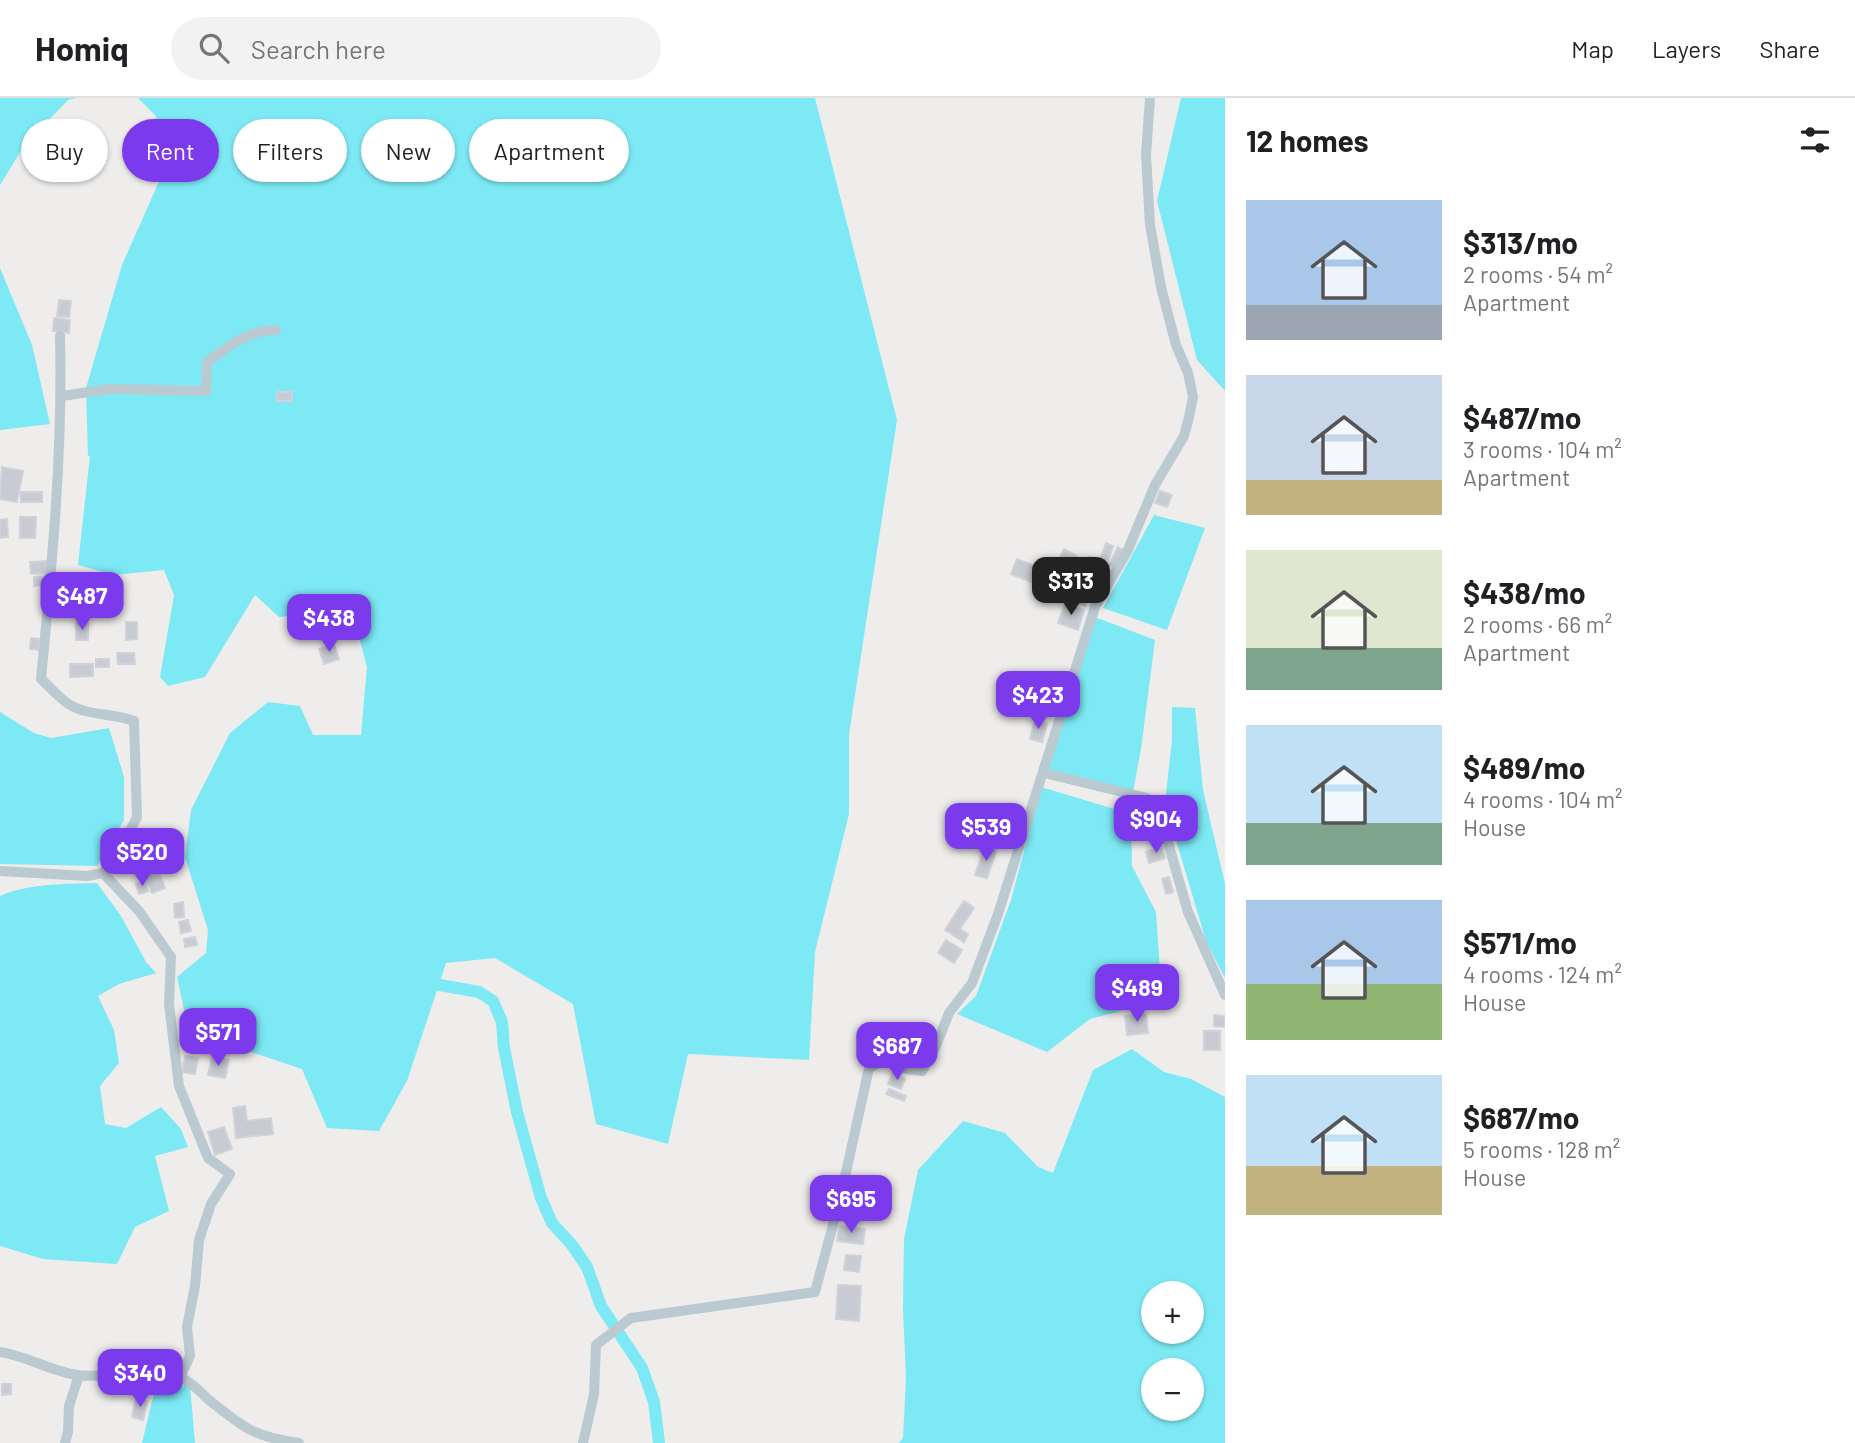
<!DOCTYPE html>
<meta charset="utf-8">
<style>
body{margin:0;font-family:Barlow,sans-serif;background:#f2f2f2;color:#202124;height:100vh;display:flex;flex-direction:column;font-size:26px;white-space:nowrap}
*{box-sizing:border-box;margin:0}
p{font-size:23px;color:#757577}
.icon{flex:none;width:38px;height:38px;fill:none;stroke:currentColor;stroke-width:2;stroke-linecap:round;stroke-linejoin:round}
.map{position:relative;flex:1;overflow:hidden}
.sheet{display:flex;flex-direction:column;background:#fff;width:630px}
.sheet>*{flex:none}
.guide{position:absolute;left:21px;top:21px;width:665px;height:63px;display:flex;gap:14px}
.buttons{position:absolute;left:1141px;top:1183px;display:grid;gap:14px}
.buttons a{display:grid;place-items:center;width:63px;height:63px;border-radius:50%;background:#fff;box-shadow:0 2px 5px #0004;font-size:35px}
.price{position:absolute;translate:-50% -60px;padding:0 16px;border-radius:14px;background:#7c3aed;color:#fff;font-size:23px;line-height:46px;filter:drop-shadow(0 2px 4px #0008)}
.price::after{content:'';position:absolute;left:50%;top:42px;width:21px;height:16px;margin-left:-10px;background:inherit;clip-path:polygon(0 0,100% 0,50% 100%)}
.price.current{background:#222;color:#fff}
ul{padding:0;list-style:none}
li{display:flex;align-items:center;gap:21px;height:175px;padding:0 21px}
li span{display:grid;place-items:center;flex:none;width:196px;height:140px;border-radius:0px;color:#555}
li>.icon{margin-inline-start:auto}
span .icon{width:84px;height:84px;fill:#fffc;stroke-width:1}
li b{font-size:30px}
h2{display:flex;justify-content:space-between;align-items:center;height:84px;padding:0 21px;font-size:30px}
.chip{padding:0 24px;border-radius:32px;background:#fff;box-shadow:0 2px 5px #0004;font-size:24px;line-height:63px}
.chip.current{background:#7c3aed;color:#fff}
header{display:flex;align-items:center;gap:42px;box-sizing:border-box;height:98px;padding:0 35px;background:#fff;border-bottom:2px solid #e0e0e0}
header strong{font-size:33px}
nav{display:flex;gap:38px;margin-inline-start:auto;font-size:24px}
.search{width:490px;height:63px;background:#f2f2f2;display:flex;align-items:center;gap:18px;box-sizing:border-box;padding:0 24px;border-radius:38px;color:#757577;font-size:26px}
main{display:flex;flex:1;min-height:0}
.map>svg:first-child{display:block}
.water{fill:#7de9f4;fill-rule:evenodd}
.lines{fill:none;stroke-linecap:round;stroke-linejoin:round}
.canal{stroke:#7de9f4;stroke-width:12}
.building{fill:#c8ccd2;stroke:#cfd3d9;stroke-width:2}
.street{stroke:#bbc9d1;stroke-width:10}
</style>
<header>
<strong>Homiq</strong>
<div class="search"><svg class="icon" aria-label="search" viewBox="0 0 24 24"><circle cx="10" cy="10" r="6"/><path d="M15 15l6 6"/></svg>Search here</div>
<nav><a>Map</a><a>Layers</a><a>Share</a></nav>
</header>
<main>
<div class="map">
<svg width="1225" height="1345" viewBox="0 0 1225 1345">
<rect width="100%" height="100%" fill="#efecec"/>
<path class="water" d="M 0,0 L 76,0 L 68,2 L 24,48 L 0,87 Z
M 138,0 L 815,0 L 897,322 L 849,636 L 849,716 L 815,854 L 809,962 L 688,956 L 668,1046 L 596,1026 L 573,906 L 495,860 L 446,865 L 407,983 L 379,1033 L 327,1030 L 302,971 L 227,946 L 187,925 L 177,879 L 206,855 L 208,832 L 185,759 L 191,712 L 230,635 L 268,604 L 300,608 L 313,637 L 361,637 L 367,569 L 352,512 L 279,519 L 255,497 L 205,579 L 168,588 L 160,579 L 174,497 L 164,472 L 114,477 L 78,467 L 90,358 L 88,358 L 86,290 L 122,167 L 169,61 L 155,17 Z
M 1181,0 L 1225,0 L 1225,293 L 1197,262 L 1157,103 Z
M 0,170 L 32,247 L 50,326 L 0,332 Z
M 1154,417 L 1205,430 L 1167,532 L 1103,510 Z
M 1095,519 L 1155,542 L 1141,651 L 1133,694 L 1048,672 Z
M 1172,609 L 1195,610 L 1203,692 L 1225,786 L 1225,880 L 1206,843 L 1165,705 L 1172,642 Z
M 0,614 L 34,635 L 51,640 L 109,630 L 124,679 L 124,722 L 97,768 L 0,766 Z
M 1041,689 L 1131,716 L 1132,768 L 1156,814 L 1162,902 L 1090,921 L 1047,954 L 957,916 L 976,898 L 1011,802 Z
M 97,785 L 121,818 L 146,864 L 156,875 L 119,886 L 98,898 L 114,932 L 119,965 L 100,988 L 105,1026 L 126,1030 L 161,1009 L 181,1031 L 188,1049 L 155,1058 L 169,1113 L 135,1129 L 117,1166 L 43,1161 L 0,1148 L 0,798 C 29,785 66,786 97,785 Z
M 1132,951 L 1164,974 L 1191,981 L 1225,999 L 1225,1345 L 899,1345 L 903,1340 L 906,1280 L 903,1211 L 904,1141 L 918,1072 L 963,1023 L 1005,1035 L 1038,1069 L 1053,1075 L 1093,972 ZM 1153,1195 L 1192,1195 L 1192,1234 L 1153,1234 ZM 1153,1272 L 1192,1272 L 1192,1311 L 1153,1311 Z
M 156,1287 L 190,1288 L 195,1345 L 142,1345 Z"/>
<g class="lines">
<path class="canal" d="M 423,891 L 434,886 L 479,894 L 493,903 L 502,924 L 504,950 L 517,1014 L 541,1100 L 552,1125 L 572,1147 L 587,1169 L 601,1208 L 642,1270 L 654,1304 L 659,1345"/>
</g>
<path class="building" d="M 59,202 L 71,203 L 69,219 L 57,218 Z
M 54,220 L 70,222 L 69,235 L 53,233 Z
M 277,294 L 292,294 L 292,303 L 277,303 Z
M 2,369 L 23,373 L 17,404 L 0,401 Z
M 1160,393 L 1172,397 L 1167,409 L 1155,405 Z
M 21,394 L 42,394 L 42,404 L 21,404 Z
M 20,419 L 36,419 L 35,440 L 20,440 Z
M 7,421 L 8,439 L 0,440 L 0,422 Z
M 1106,445 L 1113,448 L 1107,466 L 1099,464 Z
M 1118,449 L 1123,452 L 1114,469 L 1109,467 Z
M 1064,451 L 1077,458 L 1070,474 L 1056,467 Z
M 1089,459 L 1095,461 L 1091,472 L 1085,470 Z
M 1017,461 L 1042,471 L 1036,486 L 1011,476 Z
M 47,463 L 48,475 L 31,476 L 30,464 Z
M 1095,471 L 1102,474 L 1094,491 L 1087,488 Z
M 48,478 L 48,486 L 34,488 L 34,479 Z
M 1081,490 L 1091,495 L 1085,508 L 1075,504 Z
M 1065,506 L 1084,512 L 1078,532 L 1058,525 Z
M 126,524 L 137,524 L 137,541 L 126,542 Z
M 76,525 L 88,525 L 88,542 L 76,542 Z
M 31,540 L 40,541 L 38,552 L 30,551 Z
M 334,547 L 339,561 L 324,566 L 319,551 Z
M 117,555 L 134,555 L 135,566 L 118,566 Z
M 96,561 L 109,561 L 109,569 L 96,569 Z
M 70,566 L 93,566 L 93,578 L 70,579 Z
M 1035,622 L 1047,626 L 1042,644 L 1030,641 Z
M 996,713 L 1010,720 L 1002,737 L 988,730 Z
M 985,749 L 996,753 L 987,780 L 975,777 Z
M 1162,749 L 1165,760 L 1149,765 L 1146,754 Z
M 156,764 L 160,773 L 143,779 L 140,771 Z
M 159,775 L 165,790 L 152,795 L 146,780 Z
M 1169,779 L 1173,794 L 1166,796 L 1162,781 Z
M 145,783 L 148,793 L 139,796 L 136,786 Z
M 964,803 L 974,810 L 960,831 L 968,836 L 964,844 L 945,832 Z
M 183,804 L 184,819 L 175,820 L 174,806 Z
M 188,822 L 191,833 L 181,835 L 179,824 Z
M 195,839 L 197,847 L 185,849 L 184,841 Z
M 946,842 L 962,852 L 954,865 L 938,855 Z
M 1146,916 L 1148,935 L 1127,937 L 1125,918 Z
M 1214,917 L 1225,918 L 1225,929 L 1214,928 Z
M 1204,933 L 1220,933 L 1220,952 L 1204,952 Z
M 185,958 L 198,960 L 195,976 L 182,974 Z
M 212,959 L 229,962 L 225,980 L 208,977 Z
M 892,976 L 905,981 L 901,991 L 888,986 Z
M 889,991 L 906,998 L 904,1003 L 886,996 Z
M 245,1008 L 247,1023 L 271,1020 L 273,1036 L 236,1040 L 233,1010 Z
M 224,1029 L 232,1051 L 215,1057 L 208,1034 Z
M 839,1128 L 865,1131 L 863,1146 L 837,1143 Z
M 846,1157 L 861,1158 L 859,1174 L 844,1172 Z
M 838,1187 L 861,1188 L 859,1223 L 836,1221 Z
M 104,1283 L 116,1283 L 116,1295 L 104,1295 Z
M 2,1286 L 11,1286 L 11,1296 L 2,1297 Z
M 136,1301 L 147,1303 L 143,1322 L 132,1319 Z"/>
<g class="lines">
<path class="street" d="M 62,298 L 109,291 L 206,293 L 207,264 C 229,248 248,232 276,232
M 1044,675 L 1147,700 L 1158,710 L 1188,814 L 1225,897
M 0,773 L 87,778 L 103,775 L 117,758 L 137,719 L 134,623 C 114,615 89,618 70,607 C 60,601 50,589 41,581 C 52,467 63,353 60,238
M 103,775 L 139,813 L 171,859 L 169,906 L 179,988 L 208,1060 L 230,1076 L 211,1106 L 199,1142 L 195,1188 L 187,1229 L 190,1258 L 180,1279
M 0,1254 C 27,1258 50,1273 77,1277 C 107,1281 152,1268 179,1279 C 191,1283 200,1294 209,1302 C 244,1330 254,1339 299,1345
M 65,1345 L 68,1334 L 69,1308 L 79,1277
M 583,1345 L 594,1296 L 596,1247 L 631,1220 L 815,1194 L 841,1097 L 869,970 L 886,961 L 907,971 L 922,973 L 936,948 L 949,915 L 972,885 L 998,816 L 1095,509 L 1127,454 L 1155,387 L 1184,338 L 1189,319 L 1193,299 L 1188,275 L 1176,247 L 1161,189 L 1150,127 L 1146,57 L 1150,0"/>
</g>
</svg>
<div class="buttons">
<a>+</a>
<a>−</a>
</div>
<b class="price current" style="left:1071px;top:519px">$313</b>
<b class="price" style="left:82px;top:534px">$487</b>
<b class="price" style="left:329px;top:556px">$438</b>
<b class="price" style="left:1038px;top:633px">$423</b>
<b class="price" style="left:1156px;top:757px">$904</b>
<b class="price" style="left:986px;top:765px">$539</b>
<b class="price" style="left:142px;top:790px">$520</b>
<b class="price" style="left:1137px;top:926px">$489</b>
<b class="price" style="left:218px;top:970px">$571</b>
<b class="price" style="left:897px;top:984px">$687</b>
<b class="price" style="left:851px;top:1137px">$695</b>
<b class="price" style="left:140px;top:1311px">$340</b>
<div class="guide">
<a class="chip">Buy</a>
<a class="chip current">Rent</a>
<a class="chip">Filters</a>
<a class="chip">New</a>
<a class="chip">Apartment</a>
</div>
</div>
<section class="sheet">
<h2>12 homes<svg class="icon" aria-label="filters" viewBox="0 0 24 24"><path d="M4 7h16M4 17h16"/><circle cx="9" cy="7" r="2"/><circle cx="15" cy="17" r="2"/></svg></h2>
<ul>
<li><span style="background:linear-gradient(#a9c7e8 75%,#9aa5b1 0)"><svg class="icon" aria-label="home" viewBox="0 0 24 24"><path d="M3 11l9-7 9 7M6 9v11h12V9"/></svg></span><div><b>$313/mo</b><p>2 rooms · 54 m²</p><p>Apartment</p></div></li>
<li><span style="background:linear-gradient(#c9d6e8 75%,#c2b280 0)"><svg class="icon" aria-label="home" viewBox="0 0 24 24"><path d="M3 11l9-7 9 7M6 9v11h12V9"/></svg></span><div><b>$487/mo</b><p>3 rooms · 104 m²</p><p>Apartment</p></div></li>
<li><span style="background:linear-gradient(#dfe7d0 70%,#7fa58c 0)"><svg class="icon" aria-label="home" viewBox="0 0 24 24"><path d="M3 11l9-7 9 7M6 9v11h12V9"/></svg></span><div><b>$438/mo</b><p>2 rooms · 66 m²</p><p>Apartment</p></div></li>
<li><span style="background:linear-gradient(#bfe0f5 70%,#7fa58c 0)"><svg class="icon" aria-label="home" viewBox="0 0 24 24"><path d="M3 11l9-7 9 7M6 9v11h12V9"/></svg></span><div><b>$489/mo</b><p>4 rooms · 104 m²</p><p>House</p></div></li>
<li><span style="background:linear-gradient(#a9c7e8 60%,#8fb573 0)"><svg class="icon" aria-label="home" viewBox="0 0 24 24"><path d="M3 11l9-7 9 7M6 9v11h12V9"/></svg></span><div><b>$571/mo</b><p>4 rooms · 124 m²</p><p>House</p></div></li>
<li><span style="background:linear-gradient(#bfe0f5 65%,#c2b280 0)"><svg class="icon" aria-label="home" viewBox="0 0 24 24"><path d="M3 11l9-7 9 7M6 9v11h12V9"/></svg></span><div><b>$687/mo</b><p>5 rooms · 128 m²</p><p>House</p></div></li>
</ul>
</section>
</main>
